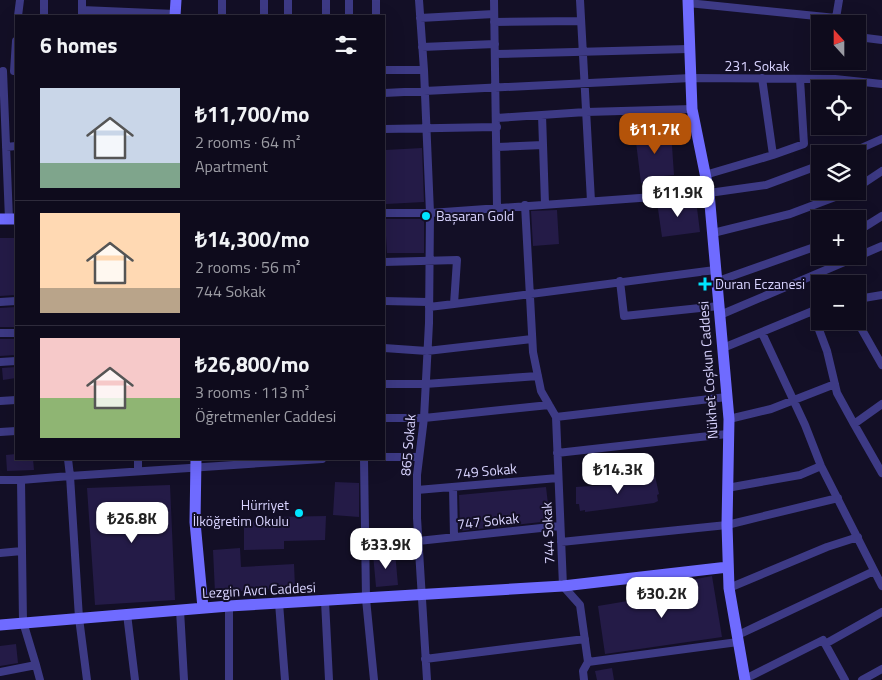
<!DOCTYPE html>
<meta charset="utf-8">
<style>
body{margin:0;font-family:"Titillium Web",sans-serif;background:#171425;color:#f1f3f6;height:100vh;display:flex;flex-direction:column;font-size:19px;white-space:nowrap}
*{box-sizing:border-box;margin:0}
p{font-size:16px;color:#9b9ba3}
.icon{flex:none;width:28px;height:28px;fill:none;stroke:currentColor;stroke-width:2;stroke-linecap:round;stroke-linejoin:round}
.map{position:relative;flex:1;overflow:hidden}
.drawer{position:absolute;left:15px;top:15px;width:370px;height:445px;display:flex;flex-direction:column;background:#0e0b1c;border-radius:0px;box-shadow:0 5px 20px #0002,0 0 0 1px #2e2b3b}
.drawer>*{flex:none}
.needle{width:32px;rotate:339deg}
.buttons{position:absolute;left:811px;top:15px;display:grid;gap:10px}
.buttons a{display:grid;place-items:center;width:55px;height:55px;border-radius:0px;background:#0e0b1c;box-shadow:0 5px 20px #0002,0 0 0 1px #2e2b3b;font-size:25px}
.price{position:absolute;translate:-50% -42px;padding:0 11px;border-radius:10px;background:#fff;color:#222;font-size:16px;line-height:32px;filter:drop-shadow(0 1px 2px #0008)}
.price::after{content:'';position:absolute;left:50%;top:30px;width:15px;height:11px;margin-left:-8px;background:inherit;clip-path:polygon(0 0,100% 0,50% 100%)}
.price.current{background:#b45309;color:#fff}
ul{padding:0;list-style:none}
li{display:flex;align-items:center;gap:15px;height:125px;padding:0 25px}
li+li{border-top:1px solid #2e2b3b}
li span{display:grid;place-items:center;flex:none;width:140px;height:100px;border-radius:0px;color:#555}
li>.icon{margin-inline-start:auto}
span .icon{width:60px;height:60px;fill:#fffc;stroke-width:1}
li b{font-size:21px}
h2{display:flex;justify-content:space-between;align-items:center;height:60px;padding:0 25px;font-size:21px}
.map>svg:first-child{display:block}
.building{fill:#241b47}
.lines{fill:none;stroke-linecap:round;stroke-linejoin:round}
.street{stroke:#3d3a85;stroke-width:8}
.secondary{stroke:#6f6bff;stroke-width:11}
.poi-dot{fill:#00e5ff;stroke:#130f26;stroke-width:2}
.labels{text-anchor:middle;stroke-width:4;stroke-linejoin:round;paint-order:stroke}
.street-label{font-size:14px;fill:#d9d4ff;stroke:#130f26}
.poi-label{font-size:14px;fill:#d9d4ff;stroke:#130f26;text-anchor:start}
</style>
<div class="map">
<svg width="882" height="680" viewBox="0 0 882 680">
<rect width="100%" height="100%" fill="#130f26"/>
<path class="building" d="M 671,131 L 674,175 L 654,177 L 654,182 L 641,183 L 635,134 Z
M 422,148 L 424,202 L 386,204 L 385,150 Z
M 696,200 L 700,232 L 662,237 L 657,202 Z
M 557,210 L 559,244 L 533,246 L 531,211 Z
M 385,219 L 424,219 L 424,253 L 387,253 Z
M 0,238 L 16,238 L 16,295 L 0,296 Z
M 16,307 L 16,327 L 0,327 L 0,308 Z
M 0,339 L 16,339 L 16,355 L 0,356 Z
M 16,367 L 16,378 L 3,380 L 2,368 Z
M 16,454 L 16,459 L 33,459 L 34,470 L 7,471 L 6,455 Z
M 655,476 L 659,494 L 657,495 L 658,501 L 654,503 L 585,512 L 585,510 L 580,511 L 579,504 L 576,504 L 576,487 L 620,484 L 620,482 Z
M 335,482 L 359,483 L 359,517 L 333,515 Z
M 170,485 L 175,600 L 95,605 L 87,488 Z
M 546,487 L 550,521 L 460,531 L 459,495 Z
M 326,516 L 325,540 L 284,541 L 284,549 L 244,550 L 244,522 L 274,521 L 274,517 Z
M 240,548 L 241,567 L 294,564 L 295,587 L 215,593 L 213,550 Z
M 395,552 L 398,585 L 376,587 L 373,554 Z
M 712,576 L 722,637 L 605,654 L 598,606 L 681,592 L 680,582 Z
M 16,644 L 18,663 L 0,666 L 0,646 Z
M 612,668 L 614,680 L 597,680 L 595,671 Z"/>
<g class="lines">
<path class="street" d="M 82,0 L 82,16
M 264,0 L 264,16
M 349,0 L 349,16
M 376,0 L 376,16
M 494,0 L 497,207
M 580,0 L 591,201
M 688,3 L 836,18 L 839,0
M 82,10 L 175,14
M 18,16 L 20,0
M 44,16 L 44,0
M 222,16 L 222,0
M 288,16 L 288,0
M 326,16 L 326,0
M 420,18 L 494,14
M 494,22 L 581,21
M 858,37 L 882,40
M 422,47 L 495,44
M 496,54 L 688,49
M 384,70 L 424,70 L 419,0
M 3,71 L 9,219
M 14,71 L 16,41
M 384,93 L 691,78 L 835,79 L 882,84
M 542,115 L 545,204
M 497,118 L 586,112 L 692,109
M 384,129 L 497,127
M 6,147 L 16,146
M 497,147 L 543,145
M 848,154 L 882,139
M 773,155 L 804,144 L 800,79
M 705,175 L 773,155 L 762,78
M 858,187 L 882,171
M 525,205 L 533,352 L 541,391 L 556,417 L 563,586 L 580,605 L 588,662 L 583,671 L 584,680
M 384,213 L 430,213 L 424,70
M 858,231 L 882,216
M 713,233 L 790,214 L 851,191
M 384,262 L 457,260 L 454,304 L 715,270
M 620,281 L 624,316 L 719,306
M 718,281 L 820,245
M 858,299 L 882,295
M 384,301 L 428,302
M 0,302 L 16,301
M 429,307 L 454,304
M 812,311 L 827,351 L 837,393 L 854,424
M 720,315 L 882,246
M 857,321 L 882,365
M 0,333 L 16,333
M 762,333 L 805,425 L 821,466 L 882,586
M 384,348 L 427,351 L 532,339
M 723,348 L 820,308
M 0,362 L 16,361
M 384,384 L 425,384 L 538,376
M 0,401 L 16,400
M 882,404 L 854,424 L 882,473
M 556,417 L 727,397
M 384,418 L 424,418 L 549,405
M 729,419 L 771,409 L 835,384
M 0,432 L 16,431
M 557,453 L 727,434
M 384,457 L 419,457
M 68,459 L 70,476 L 322,459
M 138,459 L 138,471
M 364,459 L 366,599 L 374,680
M 0,480 L 21,480 L 23,622 L 36,665 L 0,672
M 21,480 L 70,476 L 79,618 L 87,680
M 453,487 L 454,537
M 727,488 L 800,475 L 821,466
M 417,490 L 558,478
M 418,541 L 560,526
M 561,542 L 727,525 L 838,498
M 0,553 L 22,551
M 729,588 L 827,547 L 858,537
M 325,601 L 329,680
M 279,603 L 285,680
M 229,606 L 229,680
M 180,610 L 184,680
M 127,614 L 135,680
M 738,635 L 874,571
M 825,644 L 882,612
M 425,659 L 585,639
M 588,662 L 738,642
M 36,665 L 40,680
M 745,679 L 823,640 L 845,680
M 427,680 L 417,518 L 417,475 L 424,418 L 429,323 L 430,213 L 709,193 L 766,185 L 820,165
M 862,680 L 882,669"/>
<path class="secondary" d="M 688,0 L 692,109 L 709,193 L 729,419 L 727,525 L 729,588 L 745,680
M 175,16 L 176,0
M 0,219 L 16,219
M 196,459 L 195,522 L 203,608
M 0,625 L 229,606 L 563,586 L 728,567"/>
</g>
<g class="poi-dot">
<circle cx="426" cy="216" r="5"/>
<path d="M702.5 276.5h5v5h5v5h-5v5h-5v-5h-5v-5h5z"/>
<circle cx="299" cy="513" r="5"/>
</g>
<g class="labels">
<g class="street-label">
<text x="757" y="71">231. Sokak</text>
<text transform="translate(708 370) rotate(-94)" y="5">Nükhet Coşkun Caddesi</text>
<text transform="translate(408 445) rotate(-85)" y="5">865 Sokak</text>
<text transform="translate(486 471) rotate(-5)" y="5">749 Sokak</text>
<text transform="translate(488 521) rotate(-6)" y="5">747 Sokak</text>
<text transform="translate(548 533) rotate(-93)" y="5">744 Sokak</text>
<text transform="translate(259 590) rotate(-3)" y="5">Lezgin Avcı Caddesi</text>
</g>
<g class="poi-label">
<text x="436" y="221">Başaran Gold</text>
<text x="715" y="289">Duran Eczanesi</text>
<text x="289" y="510" text-anchor="end">Hürriyet<tspan x="289" dy="16">İlköğretim Okulu</tspan></text>
</g>
</g>
</svg>
<div class="buttons">
<a><svg class="needle" viewBox="-14 -14 28 28"><path d="M0-13l5 13h-10z" fill="#e53935"/><path d="M0 13l5-13h-10z" fill="#9b9ba3"/></svg></a>
<a><svg class="icon" aria-label="locate" viewBox="0 0 24 24"><circle cx="12" cy="12" r="6"/><path d="M12 2v4M12 18v4M2 12h4M18 12h4"/></svg></a>
<a><svg class="icon" aria-label="layers" viewBox="0 0 24 24"><path d="M12 4l9 5-9 5-9-5zM3 14l9 5 9-5"/></svg></a>
<a>+</a>
<a>−</a>
</div>
<b class="price current" style="left:655px;top:155px">₺11.7K</b>
<b class="price" style="left:678px;top:218px">₺11.9K</b>
<b class="price" style="left:618px;top:495px">₺14.3K</b>
<b class="price" style="left:132px;top:544px">₺26.8K</b>
<b class="price" style="left:386px;top:570px">₺33.9K</b>
<b class="price" style="left:662px;top:619px">₺30.2K</b>
<section class="drawer">
<h2>6 homes<svg class="icon" aria-label="filters" viewBox="0 0 24 24"><path d="M4 7h16M4 17h16"/><circle cx="9" cy="7" r="2"/><circle cx="15" cy="17" r="2"/></svg></h2>
<ul>
<li><span style="background:linear-gradient(#c9d6e8 75%,#7fa58c 0)"><svg class="icon" aria-label="home" viewBox="0 0 24 24"><path d="M3 11l9-7 9 7M6 9v11h12V9"/></svg></span><div><b>₺11,700/mo</b><p>2 rooms · 64 m²</p><p>Apartment</p></div></li>
<li><span style="background:linear-gradient(#ffd9b3 75%,#b9a48a 0)"><svg class="icon" aria-label="home" viewBox="0 0 24 24"><path d="M3 11l9-7 9 7M6 9v11h12V9"/></svg></span><div><b>₺14,300/mo</b><p>2 rooms · 56 m²</p><p>744 Sokak</p></div></li>
<li><span style="background:linear-gradient(#f6c9c9 60%,#8fb573 0)"><svg class="icon" aria-label="home" viewBox="0 0 24 24"><path d="M3 11l9-7 9 7M6 9v11h12V9"/></svg></span><div><b>₺26,800/mo</b><p>3 rooms · 113 m²</p><p>Öğretmenler Caddesi</p></div></li>
</ul>
</section>
</div>
